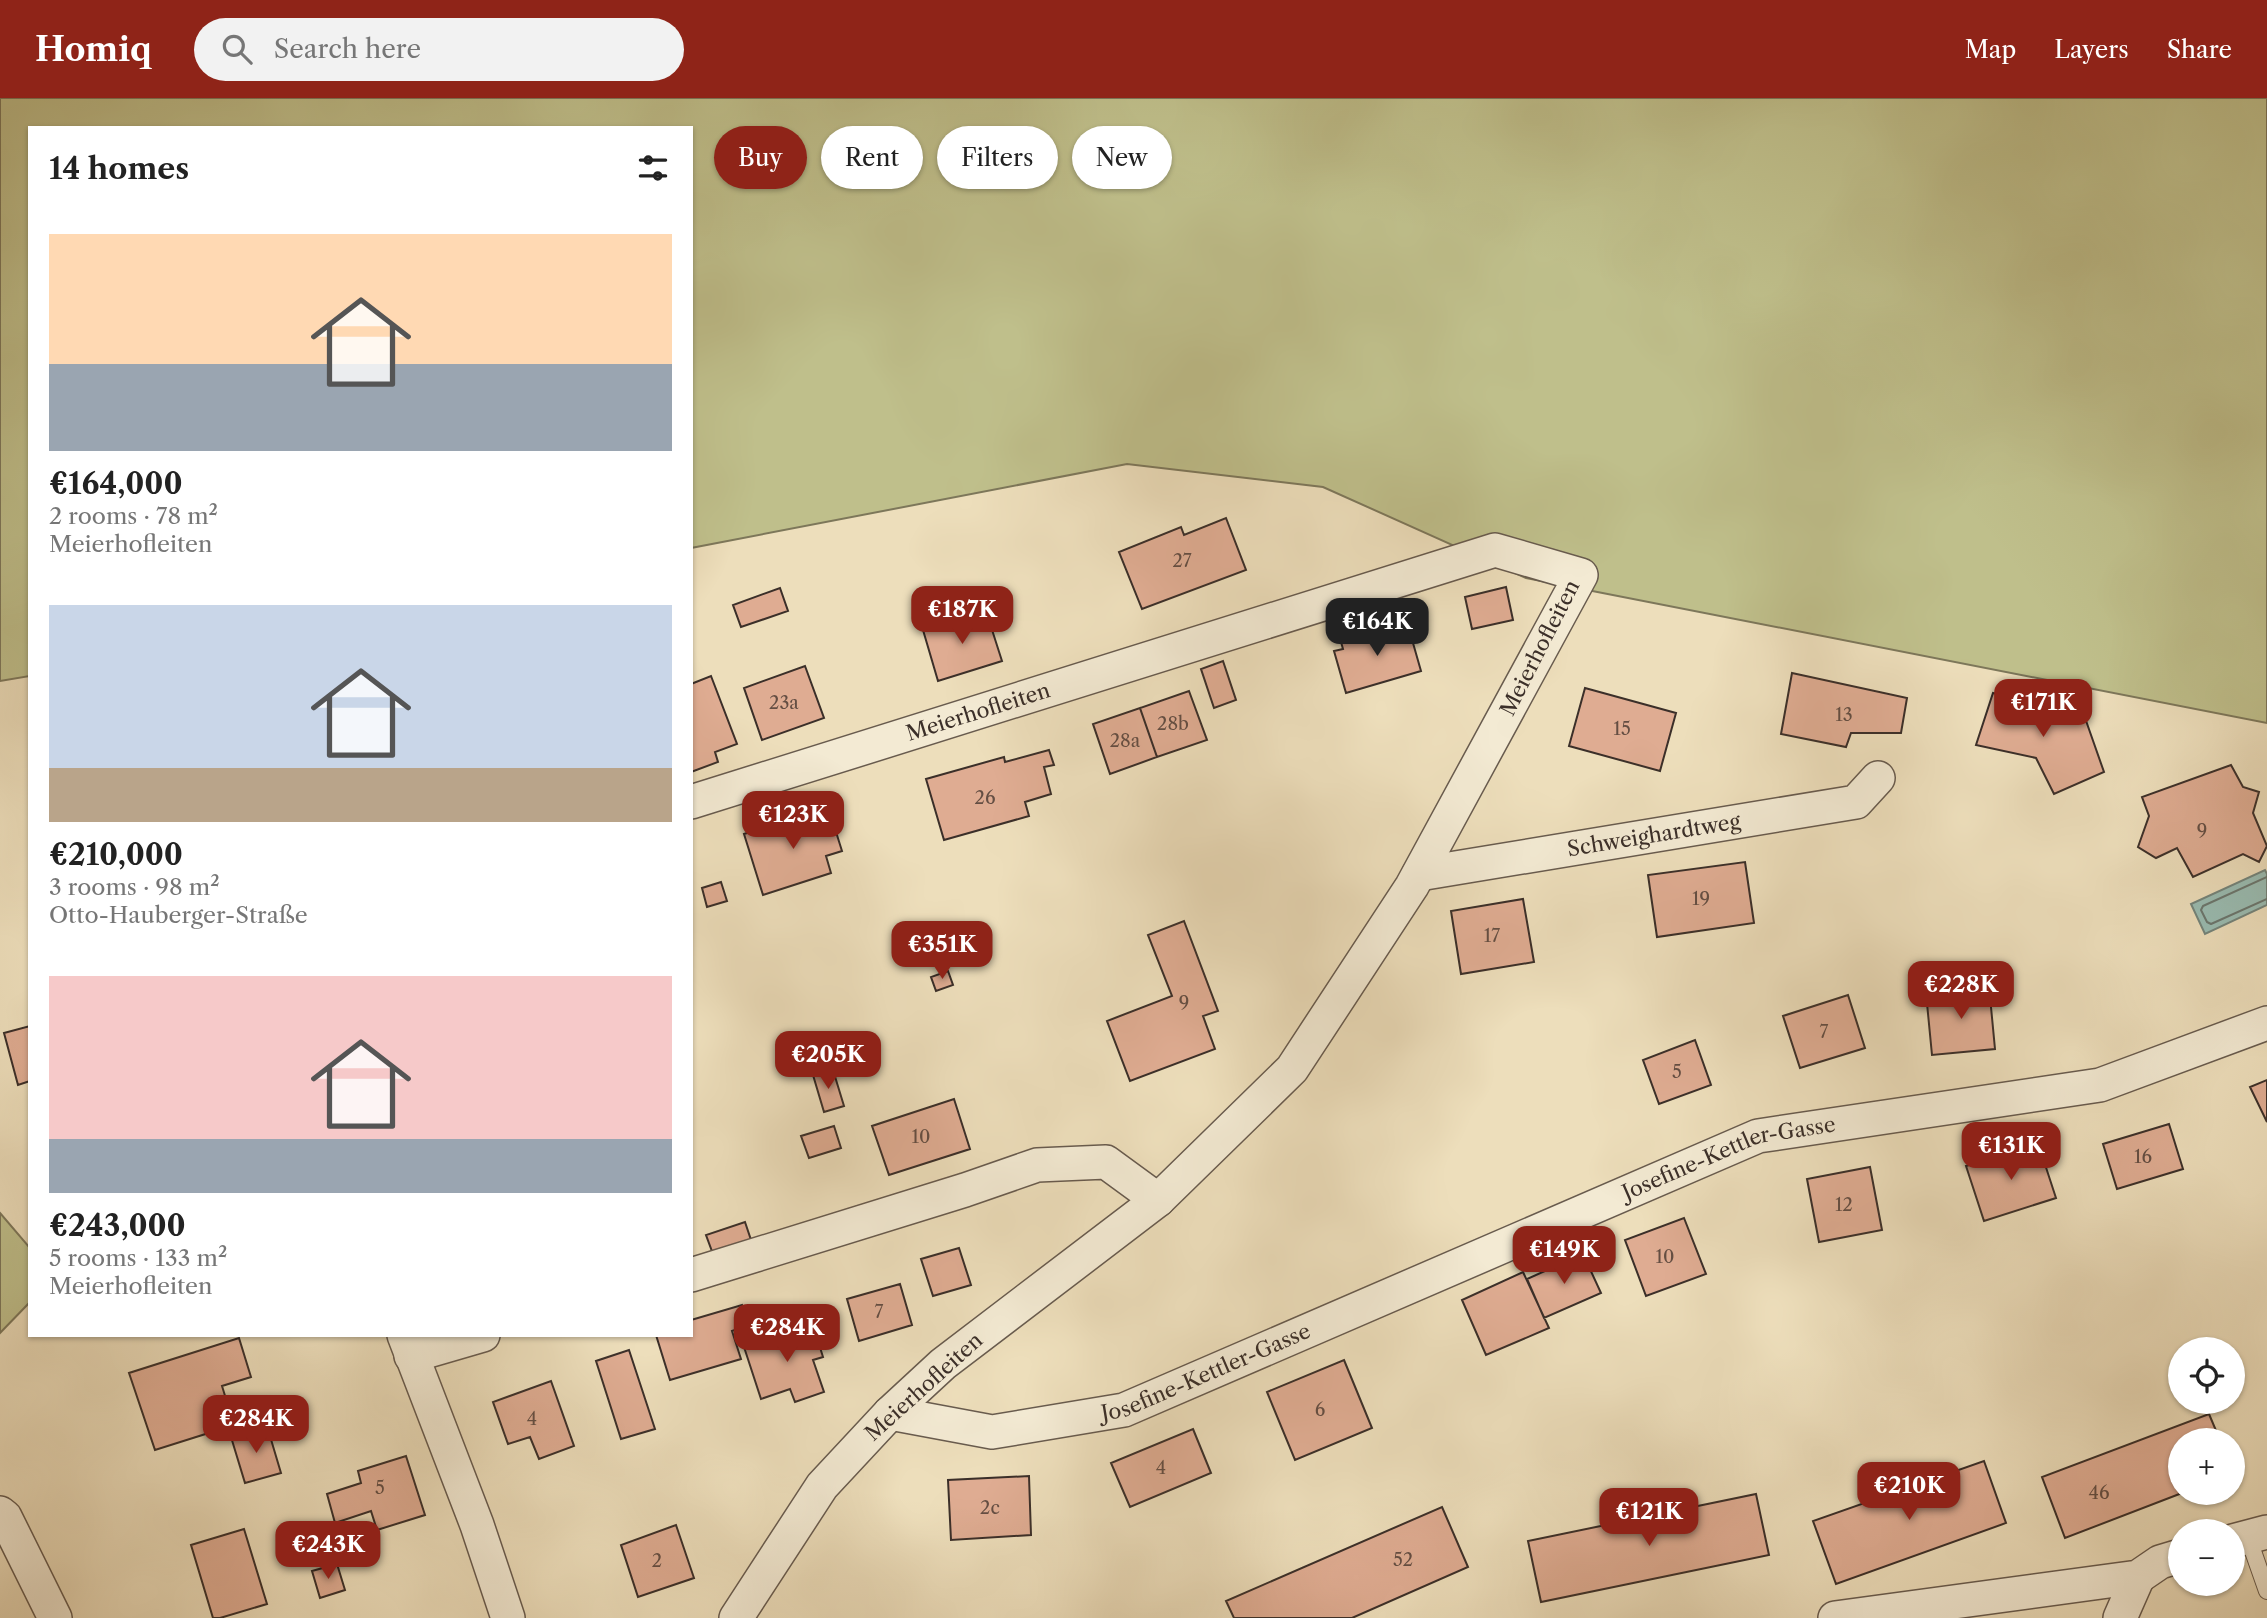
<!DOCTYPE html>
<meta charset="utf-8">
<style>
body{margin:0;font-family:"Libre Caslon Text",serif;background:#f2f2f2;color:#222;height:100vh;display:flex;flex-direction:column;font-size:26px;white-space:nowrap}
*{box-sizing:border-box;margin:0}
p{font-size:23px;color:#767676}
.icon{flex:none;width:38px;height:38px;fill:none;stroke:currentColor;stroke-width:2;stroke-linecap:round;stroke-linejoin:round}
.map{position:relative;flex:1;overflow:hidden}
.drawer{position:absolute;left:28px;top:28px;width:665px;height:1211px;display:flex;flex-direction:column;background:#fff;border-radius:0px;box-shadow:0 2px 5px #0004}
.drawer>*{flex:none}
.hud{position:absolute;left:714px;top:28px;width:665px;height:63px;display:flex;gap:14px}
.buttons{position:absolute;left:2168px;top:1239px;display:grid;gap:14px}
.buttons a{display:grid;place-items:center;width:77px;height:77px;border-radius:50%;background:#fff;box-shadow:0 2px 5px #0004;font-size:35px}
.price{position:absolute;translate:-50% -60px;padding:0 16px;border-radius:14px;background:#8f2418;color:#fff;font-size:23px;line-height:46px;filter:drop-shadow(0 2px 4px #0008)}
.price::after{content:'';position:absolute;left:50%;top:42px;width:21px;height:16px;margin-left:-10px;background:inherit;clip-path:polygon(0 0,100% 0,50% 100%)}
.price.current{background:#222;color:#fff}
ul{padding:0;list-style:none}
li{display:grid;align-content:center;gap:14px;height:371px;padding:0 21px}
li span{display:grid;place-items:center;height:217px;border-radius:0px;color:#555}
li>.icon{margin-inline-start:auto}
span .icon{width:126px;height:126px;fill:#fffc;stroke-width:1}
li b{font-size:30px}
h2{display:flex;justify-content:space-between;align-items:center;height:84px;padding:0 21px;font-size:30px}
.chip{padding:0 24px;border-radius:32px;background:#fff;box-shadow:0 2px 5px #0004;font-size:24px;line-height:63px}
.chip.current{background:#8f2418;color:#fff}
header{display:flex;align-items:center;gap:42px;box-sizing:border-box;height:98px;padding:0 35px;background:#8f2418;color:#fff}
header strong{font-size:33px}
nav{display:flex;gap:38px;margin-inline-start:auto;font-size:24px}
.search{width:490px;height:63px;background:#f2f2f2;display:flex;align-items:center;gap:18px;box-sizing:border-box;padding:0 24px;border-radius:38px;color:#767676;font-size:26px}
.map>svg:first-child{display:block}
.green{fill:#bfbf8b;stroke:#7d775a;stroke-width:2}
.water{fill:#99bcb2;stroke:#73847b;stroke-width:2}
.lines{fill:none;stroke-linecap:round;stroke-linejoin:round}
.shore{stroke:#6a766e;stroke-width:2}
.building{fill:#dfac92;stroke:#3b2f29;stroke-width:2}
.service-casing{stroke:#685b4e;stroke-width:18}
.minor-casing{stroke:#685b4e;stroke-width:36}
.service{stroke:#f3ead3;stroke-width:16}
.minor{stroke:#f3ead3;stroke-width:33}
.labels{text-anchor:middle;stroke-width:5;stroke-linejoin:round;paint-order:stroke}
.number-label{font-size:18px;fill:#644e43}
.street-label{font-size:21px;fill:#3b2f29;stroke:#f3ead3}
</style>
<header>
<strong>Homiq</strong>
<div class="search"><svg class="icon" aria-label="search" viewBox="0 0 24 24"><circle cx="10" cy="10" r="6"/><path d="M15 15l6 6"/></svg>Search here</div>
<nav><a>Map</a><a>Layers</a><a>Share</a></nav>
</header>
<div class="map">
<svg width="2267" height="1520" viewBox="0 0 2267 1520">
<rect width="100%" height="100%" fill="#eddebb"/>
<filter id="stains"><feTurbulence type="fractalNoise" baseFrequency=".00286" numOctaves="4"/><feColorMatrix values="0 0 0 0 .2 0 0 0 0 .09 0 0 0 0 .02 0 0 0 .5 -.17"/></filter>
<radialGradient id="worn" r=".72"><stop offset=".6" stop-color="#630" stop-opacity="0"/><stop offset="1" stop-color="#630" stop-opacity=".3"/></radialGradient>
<path class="green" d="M 0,0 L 2267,0 L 2267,625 L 1526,480 L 1323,389 L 1127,366 L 691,450 L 691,30 L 30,30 L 30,578 L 0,583 Z
M 0,1115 L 30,1150 L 30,1204 L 0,1235 Z"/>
<path class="water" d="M 2265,772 L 2267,776 L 2267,807 L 2205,836 L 2191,806 Z"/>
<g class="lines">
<path class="shore" d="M 2267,779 L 2203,808 L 2201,812 L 2207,824 L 2211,826 L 2267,801"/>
</g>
<path class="building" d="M 1226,420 L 1246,472 L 1142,511 L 1119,454 L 1181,429 L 1184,437 Z
M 1506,489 L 1513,522 L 1472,531 L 1465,499 Z
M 780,490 L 788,513 L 741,529 L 733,507 Z
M 986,513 L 1002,563 L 938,583 L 923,532 Z
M 1407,524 L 1421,573 L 1346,595 L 1334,553 L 1343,551 L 1341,544 Z
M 1223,563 L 1236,602 L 1214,610 L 1201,571 Z
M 805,568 L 824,620 L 762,642 L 744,590 Z
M 1792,575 L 1907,600 L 1901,635 L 1851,635 L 1846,649 L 1781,636 Z
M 711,578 L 737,646 L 715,654 L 718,664 L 691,674 L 691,586 Z
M 1585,590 L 1676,615 L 1660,673 L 1569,648 Z
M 1189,593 L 1207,642 L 1157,659 L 1140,610 Z
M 1993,595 L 2084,617 L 2104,674 L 2054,696 L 2036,660 L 1976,647 Z
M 1140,610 L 1157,659 L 1110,676 L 1093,626 Z
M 1049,652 L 1054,667 L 1044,669 L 1051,696 L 1025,704 L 1029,718 L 944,742 L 926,681 L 1004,659 L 1005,664 Z
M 2231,667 L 2243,689 L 2259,694 L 2253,715 L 2267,748 L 2259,764 L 2243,756 L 2193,779 L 2177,750 L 2156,760 L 2138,749 L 2149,718 L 2142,699 Z
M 813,714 L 816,722 L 831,718 L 842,753 L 826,758 L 831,775 L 763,797 L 744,736 Z
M 1745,764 L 1754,825 L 1657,839 L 1648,777 Z
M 721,784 L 727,803 L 707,809 L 702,790 Z
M 1523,801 L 1534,864 L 1461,876 L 1451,813 Z
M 1184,823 L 1218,913 L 1203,918 L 1215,951 L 1130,983 L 1107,923 L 1172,898 L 1148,837 Z
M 948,873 L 953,887 L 936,893 L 931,879 Z
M 1989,888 L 1995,951 L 1932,957 L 1926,895 Z
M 1848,897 L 1865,950 L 1800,970 L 1783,918 Z
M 30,928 L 30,983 L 18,987 L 4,935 Z
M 1695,942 L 1711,987 L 1659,1006 L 1643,962 Z
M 833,972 L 844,1008 L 824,1014 L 813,977 Z
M 2267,982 L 2267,1024 L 2250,989 Z
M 954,1001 L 970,1051 L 889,1077 L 872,1028 Z
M 2169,1026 L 2183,1071 L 2117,1091 L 2103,1046 Z
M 834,1028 L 841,1050 L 809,1060 L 801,1038 Z
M 2038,1045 L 2056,1100 L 1984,1123 L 1966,1068 Z
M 1870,1069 L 1882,1132 L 1819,1144 L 1807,1081 Z
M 1684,1120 L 1706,1176 L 1646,1198 L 1625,1142 Z
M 745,1124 L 751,1142 L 713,1156 L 706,1137 Z
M 959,1150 L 971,1187 L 933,1198 L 921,1161 Z
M 1583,1156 L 1601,1195 L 1544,1220 L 1527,1181 Z
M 1523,1174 L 1549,1230 L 1486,1257 L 1462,1202 Z
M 900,1186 L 912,1227 L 859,1243 L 847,1201 Z
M 742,1207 L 748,1228 L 732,1233 L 741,1261 L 670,1282 L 656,1237 L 691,1237 L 691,1222 Z
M 813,1227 L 823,1259 L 813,1262 L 824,1294 L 795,1304 L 790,1291 L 761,1301 L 744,1249 Z
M 239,1240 L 251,1279 L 222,1288 L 234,1327 L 155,1352 L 129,1275 Z
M 629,1252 L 655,1331 L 621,1341 L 596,1263 Z
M 1344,1262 L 1372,1330 L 1295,1362 L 1267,1294 Z
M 551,1283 L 574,1348 L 539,1361 L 530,1339 L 508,1346 L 493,1304 Z
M 2209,1316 L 2220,1342 L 2180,1342 L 2182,1395 L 2065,1440 L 2042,1379 Z
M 267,1328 L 281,1375 L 245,1385 L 231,1339 Z
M 1193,1331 L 1211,1375 L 1130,1409 L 1111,1365 Z
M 406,1358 L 425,1417 L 377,1432 L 371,1413 L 335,1425 L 327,1396 L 361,1385 L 358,1373 Z
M 1984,1363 L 2006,1425 L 1836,1486 L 1813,1423 Z
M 1029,1378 L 1031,1437 L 951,1442 L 948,1382 Z
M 1756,1396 L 1769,1457 L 1541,1504 L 1528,1443 Z
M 1442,1409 L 1468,1469 L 1352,1520 L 1234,1520 L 1226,1503 Z
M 676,1427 L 694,1480 L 638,1499 L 621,1447 Z
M 244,1431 L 267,1506 L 220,1520 L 213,1520 L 191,1447 Z
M 337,1466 L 345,1492 L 320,1500 L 312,1473 Z"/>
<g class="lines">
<g class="service-casing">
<path id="service" d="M 2248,1439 L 2267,1493"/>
</g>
<g class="minor-casing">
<g id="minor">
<path id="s1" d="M 691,704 L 1495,452 L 1581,477 L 1412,788 L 1292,971 L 1158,1102 L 943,1266 L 890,1315 L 822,1388 L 736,1520"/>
<path id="s2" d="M 1419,776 L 1856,704 L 1878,680"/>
<path d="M 691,1177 L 965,1092 L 1037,1067 L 1106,1064 L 1158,1102"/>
<path d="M 404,1237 L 477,1427 L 508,1520"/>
<path d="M 411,1258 L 483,1237"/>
<path id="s3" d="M 890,1315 L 992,1334 L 1124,1312 L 1758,1038 L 2100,987 L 2267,925"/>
<path d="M 0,1415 L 5,1419 L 55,1520"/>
<path d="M 2233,1443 L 2267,1434"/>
<path d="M 1835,1520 L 2138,1479 L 2160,1464 L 2180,1458"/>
<path d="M 2120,1520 L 2138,1479"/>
</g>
</g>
<use href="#service" class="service"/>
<use href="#minor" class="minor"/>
</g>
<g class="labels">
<g class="number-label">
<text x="1182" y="469">27</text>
<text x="784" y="611">23a</text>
<text x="1844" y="623">13</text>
<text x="1173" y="632">28b</text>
<text x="1622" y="637">15</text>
<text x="1125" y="649">28a</text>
<text x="985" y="706">26</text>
<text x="2202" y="739">9</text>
<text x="1701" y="807">19</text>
<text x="1492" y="844">17</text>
<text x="1184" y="911">9</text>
<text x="1824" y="940">7</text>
<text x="1677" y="980">5</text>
<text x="921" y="1045">10</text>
<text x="2143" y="1065">16</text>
<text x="1844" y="1113">12</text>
<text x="1665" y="1165">10</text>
<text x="879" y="1220">7</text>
<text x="1320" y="1318">6</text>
<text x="532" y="1327">4</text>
<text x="1161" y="1376">4</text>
<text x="380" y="1396">5</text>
<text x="2099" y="1401">46</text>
<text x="990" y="1416">2c</text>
<text x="1403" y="1468">52</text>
<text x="657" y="1469">2</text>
</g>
<g class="street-label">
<text transform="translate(1540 550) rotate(-63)" y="7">Meierhofleiten</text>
<text dy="7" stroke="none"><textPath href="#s1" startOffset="301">Meierhofleiten</textPath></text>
<text dy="7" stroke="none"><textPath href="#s2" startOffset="238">Schweighardtweg</textPath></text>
<text dy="7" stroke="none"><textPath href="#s3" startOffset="894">Josefine-Kettler-Gasse</textPath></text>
<text dy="7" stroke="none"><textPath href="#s3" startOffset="327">Josefine-Kettler-Gasse</textPath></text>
<text transform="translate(924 1289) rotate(-42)" y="7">Meierhofleiten</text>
</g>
</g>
<rect width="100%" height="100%" filter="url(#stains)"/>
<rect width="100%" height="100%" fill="url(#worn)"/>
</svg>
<div class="buttons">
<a><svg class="icon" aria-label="locate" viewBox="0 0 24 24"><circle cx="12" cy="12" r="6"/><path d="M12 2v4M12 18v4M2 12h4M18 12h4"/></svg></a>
<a>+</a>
<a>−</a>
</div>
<b class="price" style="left:962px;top:548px">€187K</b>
<b class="price current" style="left:1377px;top:560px">€164K</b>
<b class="price" style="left:2043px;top:641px">€171K</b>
<b class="price" style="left:793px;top:753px">€123K</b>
<b class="price" style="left:942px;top:883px">€351K</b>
<b class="price" style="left:1961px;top:923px">€228K</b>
<b class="price" style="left:828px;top:993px">€205K</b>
<b class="price" style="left:2011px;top:1084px">€131K</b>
<b class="price" style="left:1564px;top:1188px">€149K</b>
<b class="price" style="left:787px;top:1266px">€284K</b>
<b class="price" style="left:256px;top:1357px">€284K</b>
<b class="price" style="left:1909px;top:1424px">€210K</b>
<b class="price" style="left:1649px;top:1450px">€121K</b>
<b class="price" style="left:328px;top:1483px">€243K</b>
<div class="hud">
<a class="chip current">Buy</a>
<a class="chip">Rent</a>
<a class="chip">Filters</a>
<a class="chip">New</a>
</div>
<section class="drawer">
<h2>14 homes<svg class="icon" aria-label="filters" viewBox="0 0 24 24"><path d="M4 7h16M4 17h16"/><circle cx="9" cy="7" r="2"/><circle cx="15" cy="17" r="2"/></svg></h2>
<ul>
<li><span style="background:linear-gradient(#ffd9b3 60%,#9aa5b1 0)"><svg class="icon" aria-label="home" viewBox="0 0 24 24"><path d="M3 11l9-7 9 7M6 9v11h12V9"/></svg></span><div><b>€164,000</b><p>2 rooms · 78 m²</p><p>Meierhofleiten</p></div></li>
<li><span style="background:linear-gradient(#c9d6e8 75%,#b9a48a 0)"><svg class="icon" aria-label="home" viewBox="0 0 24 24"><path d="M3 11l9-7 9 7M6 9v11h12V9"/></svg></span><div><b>€210,000</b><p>3 rooms · 98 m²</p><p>Otto-Hauberger-Straße</p></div></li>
<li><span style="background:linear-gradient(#f6c9c9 75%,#9aa5b1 0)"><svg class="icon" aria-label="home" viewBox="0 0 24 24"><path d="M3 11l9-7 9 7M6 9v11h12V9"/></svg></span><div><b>€243,000</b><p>5 rooms · 133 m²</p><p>Meierhofleiten</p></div></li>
</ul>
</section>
</div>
